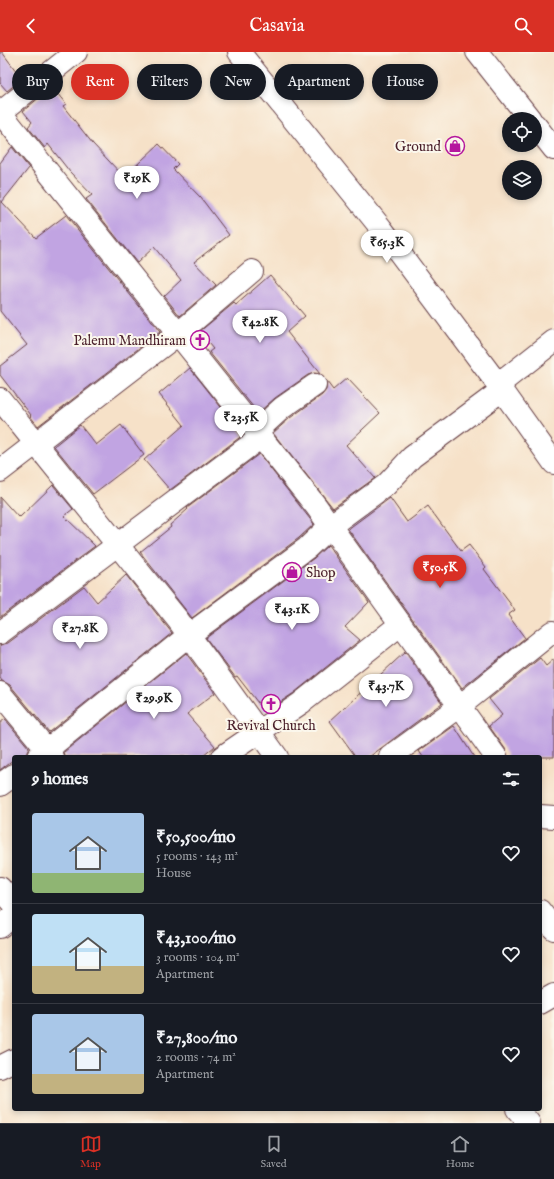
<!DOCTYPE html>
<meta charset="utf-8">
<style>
body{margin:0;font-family:"IM FELL English",serif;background:#242831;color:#f1f3f6;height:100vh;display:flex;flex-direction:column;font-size:15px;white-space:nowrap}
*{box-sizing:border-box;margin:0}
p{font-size:13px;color:#9ea1a6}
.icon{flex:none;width:22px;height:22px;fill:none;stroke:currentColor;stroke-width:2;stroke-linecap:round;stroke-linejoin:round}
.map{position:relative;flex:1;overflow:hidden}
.drawer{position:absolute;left:12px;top:703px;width:530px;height:356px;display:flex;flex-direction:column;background:#171b24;border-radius:4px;box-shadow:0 2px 6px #0003}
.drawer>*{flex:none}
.top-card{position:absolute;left:12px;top:12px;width:530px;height:36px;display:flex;gap:8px}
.tools{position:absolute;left:502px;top:60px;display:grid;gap:8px}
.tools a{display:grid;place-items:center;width:40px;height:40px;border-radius:50%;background:#171b24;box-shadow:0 2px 6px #0003;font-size:20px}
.price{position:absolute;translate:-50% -34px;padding:0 9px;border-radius:14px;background:#fff;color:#222;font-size:13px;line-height:26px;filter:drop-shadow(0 1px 2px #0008)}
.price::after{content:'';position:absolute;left:50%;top:24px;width:12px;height:9px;margin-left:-6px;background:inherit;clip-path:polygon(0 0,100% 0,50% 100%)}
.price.active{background:#d93025;color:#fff}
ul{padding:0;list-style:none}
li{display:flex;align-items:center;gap:12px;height:100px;padding:0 20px}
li+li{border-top:1px solid #363941}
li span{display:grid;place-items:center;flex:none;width:112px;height:80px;border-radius:4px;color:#555}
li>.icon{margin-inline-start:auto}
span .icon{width:48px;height:48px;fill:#fffc;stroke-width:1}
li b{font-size:17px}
h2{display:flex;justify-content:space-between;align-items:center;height:48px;padding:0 20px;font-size:17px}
.pill{padding:0 14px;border-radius:18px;background:#171b24;box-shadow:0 2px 6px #0003;font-size:14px;line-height:36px}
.pill.active{background:#d93025;color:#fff}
header{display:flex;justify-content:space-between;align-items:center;height:52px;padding:0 20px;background:#d93025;color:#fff;font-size:18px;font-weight:600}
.dock{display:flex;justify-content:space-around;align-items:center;height:56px;border-top:1px solid #363941;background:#171b24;font-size:11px;color:#9ea1a6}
.dock a{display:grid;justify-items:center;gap:2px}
.dock .active{color:#d93025}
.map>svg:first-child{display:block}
.building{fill:#c1a4e2}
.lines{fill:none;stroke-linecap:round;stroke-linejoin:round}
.minor-casing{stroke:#643c43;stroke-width:24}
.minor{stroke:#fff;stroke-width:22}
.labels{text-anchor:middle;stroke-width:4;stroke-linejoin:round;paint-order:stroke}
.poi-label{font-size:14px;fill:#4a1f2b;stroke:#fbf7ec;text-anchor:end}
</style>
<header><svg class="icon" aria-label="back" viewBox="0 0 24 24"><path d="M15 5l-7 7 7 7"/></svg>Casavia<svg class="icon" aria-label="search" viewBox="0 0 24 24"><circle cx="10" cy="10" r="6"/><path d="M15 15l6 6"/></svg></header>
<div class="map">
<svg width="554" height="1071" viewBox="0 0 554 1071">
<rect width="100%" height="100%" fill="#fbf7ec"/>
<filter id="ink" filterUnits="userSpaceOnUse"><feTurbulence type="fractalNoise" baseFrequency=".025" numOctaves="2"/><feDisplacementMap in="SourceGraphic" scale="8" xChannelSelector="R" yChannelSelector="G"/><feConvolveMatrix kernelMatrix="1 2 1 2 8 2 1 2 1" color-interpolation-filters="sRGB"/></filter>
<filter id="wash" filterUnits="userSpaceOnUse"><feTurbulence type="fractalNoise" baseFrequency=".012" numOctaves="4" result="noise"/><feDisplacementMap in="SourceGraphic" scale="16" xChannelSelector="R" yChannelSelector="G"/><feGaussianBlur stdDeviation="0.9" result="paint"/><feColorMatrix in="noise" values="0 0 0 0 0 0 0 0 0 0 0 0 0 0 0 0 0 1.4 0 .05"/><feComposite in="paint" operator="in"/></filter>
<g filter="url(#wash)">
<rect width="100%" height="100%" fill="#f6e1c8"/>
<g id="blocks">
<path class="building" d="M 0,0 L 2,0 L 22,27 L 7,39 L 0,31 Z
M 52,35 L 66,52 L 63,54 L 93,92 L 124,125 L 159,92 L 178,112 L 173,117 L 201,146 L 229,183 L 194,210 L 216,233 L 180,264 L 164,244 L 181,228 L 154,195 L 137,211 L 86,147 L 92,143 L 70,120 L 48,92 L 45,96 L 28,75 L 32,70 L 23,59 Z
M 12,95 L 29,116 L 2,150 L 36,186 L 66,163 L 160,280 L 38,374 L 30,364 L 31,363 L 0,323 L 0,314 L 27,293 L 0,259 L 0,111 Z
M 270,223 L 305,264 L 287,280 L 320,322 L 314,321 L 308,323 L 275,346 L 258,361 L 209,300 L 213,297 L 199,280 L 234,251 L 236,253 Z
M 190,316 L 243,383 L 170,438 L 144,408 L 184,373 L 159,342 Z
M 347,326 L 380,361 L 346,393 L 375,426 L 333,456 L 273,381 L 290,366 L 322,343 L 326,338 L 327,330 L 333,338 Z
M 80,373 L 96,393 L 121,373 L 144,403 L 93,442 L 54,394 Z
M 259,402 L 314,472 L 299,486 L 192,566 L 140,500 L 171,475 L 170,473 L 188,457 L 187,456 Z
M 53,433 L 73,457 L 64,464 L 95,494 L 0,565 L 0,445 L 18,465 L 19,464 L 20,465 Z
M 390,446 L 407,470 L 428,454 L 461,499 L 469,493 L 486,515 L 484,517 L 515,558 L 508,563 L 525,586 L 462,636 L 348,477 Z
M 328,493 L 369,550 L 345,575 L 360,588 L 294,641 L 265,660 L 237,624 L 235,625 L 206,586 L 314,506 Z
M 126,523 L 172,581 L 49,680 L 10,633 L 2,629 L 0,626 L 0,593 L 8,591 L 84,534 L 97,550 Z
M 405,600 L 442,651 L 369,705 L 356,705 L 330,669 Z
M 186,601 L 215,641 L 187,662 L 215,694 L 202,705 L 65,705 L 64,700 Z
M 540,606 L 546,614 L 554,607 L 554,705 L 508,705 L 506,698 L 489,674 L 502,663 L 489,647 Z
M 5,667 L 29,696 L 27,700 L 26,705 L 14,705 L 14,707 L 0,718 L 0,671 Z
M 454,674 L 474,705 L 423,705 L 419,699 Z"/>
</g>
</g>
<g filter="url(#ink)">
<use href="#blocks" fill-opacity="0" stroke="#643c43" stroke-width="1"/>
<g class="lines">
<g class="minor-casing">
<path id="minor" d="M 239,0 L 381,176 L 502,338 L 554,411
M 477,0 L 530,67
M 0,60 L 316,454 L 496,705
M 0,61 L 76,0
M 535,73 L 554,97
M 498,333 L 554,289
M 0,347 L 178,568 L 277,705
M 256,380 L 282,356 L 315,333
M 0,419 L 178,282 L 252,219
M 0,581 L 261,385
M 0,641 L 53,705
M 38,705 L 189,583 L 307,496 L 330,474 L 386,433 L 412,405 L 502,338
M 222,705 L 301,651 L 401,572
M 390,705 L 460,654 L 552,580
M 0,733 L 14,723
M 540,764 L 554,765
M 0,836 L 14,853
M 540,859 L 554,877
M 0,875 L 14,863
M 540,951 L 554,943
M 0,1015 L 14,1008
M 517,1057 L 529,1071"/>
</g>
<use href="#minor" class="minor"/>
</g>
</g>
<defs>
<g id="shop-ring" transform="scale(1)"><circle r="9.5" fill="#fbf7ec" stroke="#b5179e" stroke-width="1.5"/><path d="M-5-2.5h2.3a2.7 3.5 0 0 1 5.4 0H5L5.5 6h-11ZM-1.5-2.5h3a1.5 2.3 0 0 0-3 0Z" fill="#b5179e"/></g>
<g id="church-ring" transform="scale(1)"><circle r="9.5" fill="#fbf7ec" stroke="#b5179e" stroke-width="1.5"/><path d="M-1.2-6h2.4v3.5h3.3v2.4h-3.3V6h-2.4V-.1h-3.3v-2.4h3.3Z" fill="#b5179e"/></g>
</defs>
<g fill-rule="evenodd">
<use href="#shop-ring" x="455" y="94"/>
<use href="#church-ring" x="200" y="288"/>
<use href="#shop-ring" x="292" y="520"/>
<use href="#church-ring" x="271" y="652"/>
</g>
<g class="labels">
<g class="poi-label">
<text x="441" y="99">Ground</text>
<text x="186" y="293">Palemu Mandhiram</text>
<text x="306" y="525" text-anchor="start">Shop</text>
<text x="271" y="678" text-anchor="middle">Revival Church</text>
</g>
</g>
</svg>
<div class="tools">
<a><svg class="icon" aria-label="locate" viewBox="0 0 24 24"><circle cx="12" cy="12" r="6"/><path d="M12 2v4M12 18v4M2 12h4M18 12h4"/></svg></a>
<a><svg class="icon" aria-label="layers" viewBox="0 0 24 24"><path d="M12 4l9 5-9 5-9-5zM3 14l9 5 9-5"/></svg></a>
</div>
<b class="price" style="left:137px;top:148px">₹19K</b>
<b class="price" style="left:387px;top:212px">₹65.3K</b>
<b class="price" style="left:260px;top:292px">₹42.8K</b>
<b class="price" style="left:241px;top:387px">₹23.5K</b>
<b class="price active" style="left:440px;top:537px">₹50.5K</b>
<b class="price" style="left:292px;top:579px">₹43.1K</b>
<b class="price" style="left:80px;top:598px">₹27.8K</b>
<b class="price" style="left:386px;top:656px">₹43.7K</b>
<b class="price" style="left:154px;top:668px">₹29.9K</b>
<div class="top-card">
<a class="pill">Buy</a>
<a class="pill active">Rent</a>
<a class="pill">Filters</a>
<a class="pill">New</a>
<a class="pill">Apartment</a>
<a class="pill">House</a>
</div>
<section class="drawer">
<h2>9 homes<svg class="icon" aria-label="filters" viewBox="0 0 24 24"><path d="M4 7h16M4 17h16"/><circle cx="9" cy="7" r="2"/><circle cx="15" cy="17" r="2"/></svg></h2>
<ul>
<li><span style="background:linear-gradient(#a9c7e8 75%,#8fb573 0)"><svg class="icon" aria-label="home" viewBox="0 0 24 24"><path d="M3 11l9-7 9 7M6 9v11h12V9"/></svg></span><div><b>₹50,500/mo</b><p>5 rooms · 143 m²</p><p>House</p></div><svg class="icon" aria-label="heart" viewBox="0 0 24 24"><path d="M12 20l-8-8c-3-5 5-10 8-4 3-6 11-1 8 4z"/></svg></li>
<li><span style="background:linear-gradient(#bfe0f5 65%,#c2b280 0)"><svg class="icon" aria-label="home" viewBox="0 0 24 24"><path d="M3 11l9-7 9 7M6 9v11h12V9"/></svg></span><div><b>₹43,100/mo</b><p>3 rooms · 104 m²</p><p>Apartment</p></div><svg class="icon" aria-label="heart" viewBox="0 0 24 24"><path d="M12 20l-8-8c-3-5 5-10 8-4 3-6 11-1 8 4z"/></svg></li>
<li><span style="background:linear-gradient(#a9c7e8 75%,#c2b280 0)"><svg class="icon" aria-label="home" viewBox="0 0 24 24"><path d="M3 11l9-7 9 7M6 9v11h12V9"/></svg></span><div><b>₹27,800/mo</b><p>2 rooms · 74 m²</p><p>Apartment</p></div><svg class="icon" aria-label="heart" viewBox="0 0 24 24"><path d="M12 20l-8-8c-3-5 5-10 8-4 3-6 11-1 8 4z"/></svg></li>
</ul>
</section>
</div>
<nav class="dock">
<a class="active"><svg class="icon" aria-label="map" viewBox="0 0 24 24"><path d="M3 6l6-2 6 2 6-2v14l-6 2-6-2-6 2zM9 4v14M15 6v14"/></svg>Map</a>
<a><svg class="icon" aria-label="saved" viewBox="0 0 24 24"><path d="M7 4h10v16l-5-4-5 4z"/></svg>Saved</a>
<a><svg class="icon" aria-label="home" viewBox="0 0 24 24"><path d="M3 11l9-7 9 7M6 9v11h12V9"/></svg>Home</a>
</nav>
